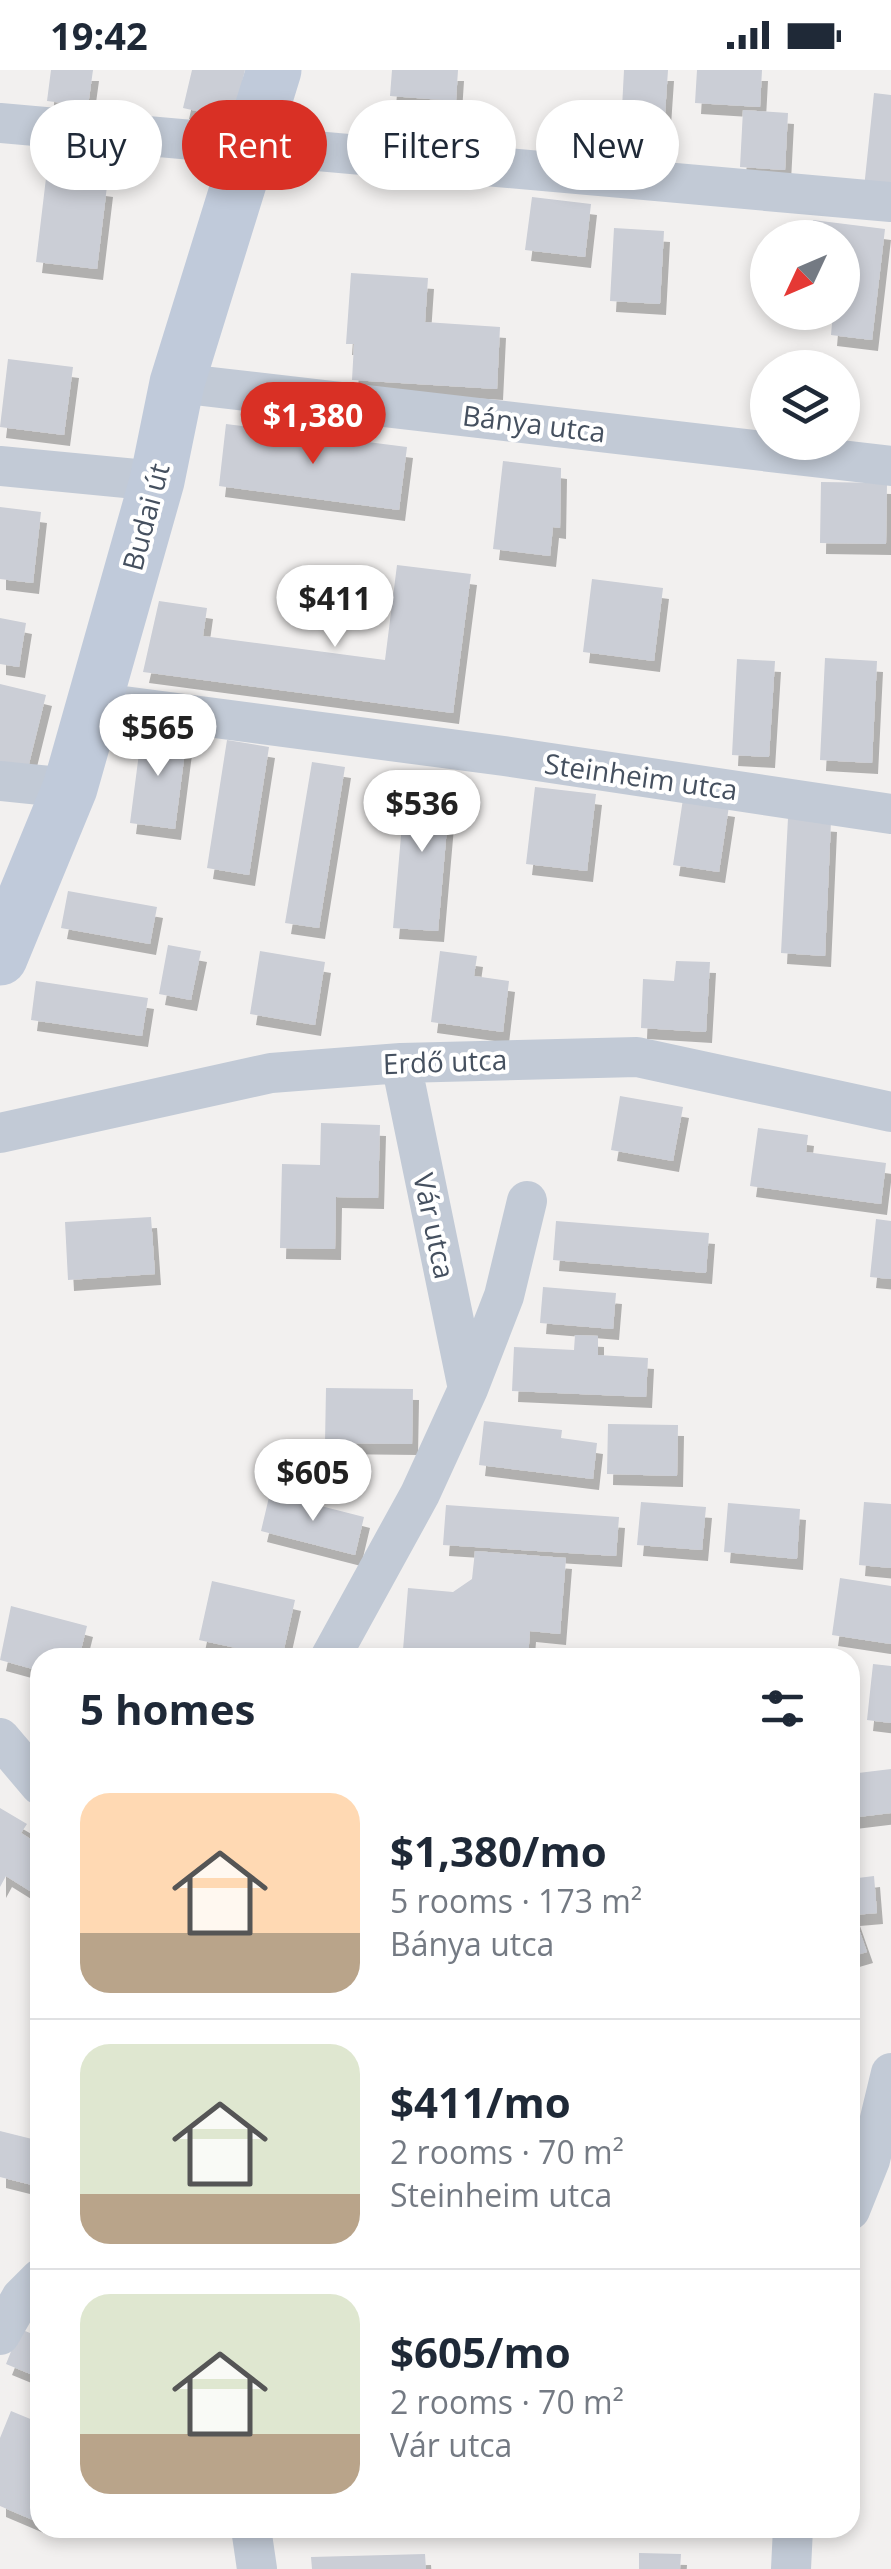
<!DOCTYPE html>
<meta charset="utf-8">
<style>
body{margin:0;font-family:"Open Sans",sans-serif;background:#f6f6f7;color:#1f2937;height:100vh;display:flex;flex-direction:column;font-size:38px;white-space:nowrap}
*{box-sizing:border-box;margin:0}
p{font-size:32px;color:#747a83}
.icon{flex:none;width:55px;height:55px;fill:none;stroke:currentColor;stroke-width:2;stroke-linecap:round;stroke-linejoin:round}
.map{position:relative;flex:1;overflow:hidden}
.sheet{position:absolute;left:30px;top:1578px;width:830px;height:890px;display:flex;flex-direction:column;background:#fff;border-radius:30px;box-shadow:0 5px 15px #0003}
.sheet>*{flex:none}
.top-card{position:absolute;left:30px;top:30px;width:832px;height:90px;display:flex;gap:20px}
.needle{width:65px;rotate:226deg}
.tools{position:absolute;left:750px;top:150px;display:grid;gap:20px}
.tools a{display:grid;place-items:center;width:110px;height:110px;border-radius:50%;background:#fff;box-shadow:0 5px 15px #0003;font-size:50px}
.price{position:absolute;translate:-50% -85px;padding:0 22px;border-radius:35px;background:#fff;color:#222;font-size:32px;line-height:65px;filter:drop-shadow(0 2px 5px #0008)}
.price::after{content:'';position:absolute;left:50%;top:60px;width:30px;height:22px;margin-left:-15px;background:inherit;clip-path:polygon(0 0,100% 0,50% 100%)}
.price.on{background:#d93025;color:#fff}
ul{padding:0;list-style:none}
li{display:flex;align-items:center;gap:30px;height:250px;padding:0 50px}
li+li{border-top:2px solid #e0e1e3}
li span{display:grid;place-items:center;flex:none;width:280px;height:200px;border-radius:30px;color:#555}
li>.icon{margin-inline-start:auto}
span .icon{width:120px;height:120px;fill:#fffc;stroke-width:1}
li b{font-size:42px}
h2{display:flex;justify-content:space-between;align-items:center;height:120px;padding:0 50px;font-size:42px}
.pill{padding:0 35px;border-radius:45px;background:#fff;box-shadow:0 5px 15px #0003;font-size:35px;line-height:90px}
.pill.on{background:#d93025;color:#fff}
.status{display:flex;justify-content:space-between;align-items:center;height:70px;padding:0 50px;background:#fff;direction:ltr}
.status svg{height:28px;fill:currentColor}
.map>svg:first-child{display:block}
.building{fill:#cbced6;filter:url(#shadow)}
.lines{fill:none;stroke-linecap:round;stroke-linejoin:round}
.street{stroke:#c2cad6;stroke-width:40}
.secondary{stroke:#c0cada;stroke-width:55}
.labels{text-anchor:middle;stroke-width:8;stroke-linejoin:round;paint-order:stroke}
.street-label{font-size:28px;fill:#45505f;stroke:#fff}
</style>
<div class="status"><b>19:42</b><svg viewBox="0 0 49 12"><path d="M0 12V9h3v3zM5 12V6h3v6zM10 12V3h3v9zM15 12V0h3v12zM26 1h20v11H26zM47 4h2v5h-2z"/></svg></div>
<div class="map">
<svg width="891" height="2499" viewBox="0 0 891 2499">
<defs>
<filter id="shadow"><feDropShadow dx="6" dy="11" stdDeviation="0" flood-color="#0004"/></filter>
</defs>
<rect width="100%" height="100%" fill="#f2f0ef"/>
<path class="building" d="M 51,0 L 93,0 L 88,36 L 47,31 Z
M 192,0 L 245,0 L 233,49 L 183,38 Z
M 392,0 L 458,0 L 456,31 L 390,26 Z
M 624,0 L 668,0 L 662,89 L 599,85 L 602,37 L 622,38 Z
M 697,0 L 762,0 L 760,37 L 695,33 Z
M 874,23 L 891,25 L 891,121 L 864,118 Z
M 743,40 L 788,43 L 785,100 L 740,97 Z
M 46,108 L 107,116 L 97,199 L 36,192 Z
M 532,127 L 591,134 L 585,187 L 525,180 Z
M 813,150 L 885,159 L 872,270 L 831,265 L 833,242 L 842,242 L 842,168 L 811,168 Z
M 614,158 L 664,161 L 660,234 L 610,231 Z
M 351,203 L 428,208 L 425,252 L 500,257 L 497,319 L 352,310 L 354,274 L 346,274 Z
M 8,289 L 73,297 L 64,365 L 0,357 Z
M 226,354 L 407,377 L 399,440 L 219,416 Z
M 503,391 L 561,398 L 560,458 L 553,457 L 550,486 L 493,479 Z
M 821,412 L 887,413 L 886,474 L 820,473 Z
M 0,437 L 41,442 L 33,513 L 0,509 Z
M 397,495 L 471,504 L 453,643 L 143,602 L 159,531 L 207,538 L 203,566 L 385,590 Z
M 592,509 L 663,518 L 654,591 L 583,582 Z
M 0,548 L 26,553 L 19,597 L 0,594 Z
M 825,588 L 877,591 L 872,693 L 820,690 Z
M 737,589 L 775,591 L 769,687 L 732,685 Z
M 0,614 L 46,625 L 28,698 L 0,691 Z
M 142,660 L 187,666 L 175,759 L 130,753 Z
M 227,670 L 269,677 L 249,805 L 207,798 Z
M 312,692 L 345,697 L 319,858 L 285,853 Z
M 406,708 L 451,712 L 438,861 L 393,858 Z
M 535,717 L 596,724 L 587,801 L 526,794 Z
M 683,729 L 729,736 L 719,802 L 673,795 Z
M 788,748 L 831,751 L 825,886 L 781,883 Z
M 68,821 L 157,837 L 150,874 L 61,858 Z
M 168,875 L 201,881 L 191,930 L 159,924 Z
M 260,881 L 325,892 L 315,955 L 250,944 Z
M 440,881 L 477,886 L 474,906 L 509,911 L 503,962 L 431,952 Z
M 676,891 L 710,892 L 706,962 L 641,958 L 643,909 L 674,911 Z
M 36,911 L 148,928 L 142,966 L 31,950 Z
M 620,1026 L 683,1037 L 673,1091 L 611,1080 Z
M 321,1053 L 380,1055 L 378,1128 L 336,1127 L 335,1179 L 280,1178 L 282,1094 L 320,1095 Z
M 758,1058 L 808,1065 L 806,1082 L 886,1093 L 881,1134 L 750,1116 Z
M 151,1147 L 155,1204 L 68,1210 L 65,1152 Z
M 876,1149 L 891,1151 L 891,1209 L 870,1207 Z
M 556,1151 L 709,1163 L 706,1203 L 553,1190 Z
M 543,1217 L 616,1223 L 613,1259 L 540,1253 Z
M 575,1265 L 598,1266 L 598,1285 L 648,1288 L 646,1327 L 512,1321 L 514,1277 L 574,1280 Z
M 326,1318 L 413,1319 L 412,1374 L 325,1373 Z
M 484,1351 L 562,1360 L 561,1368 L 597,1373 L 593,1409 L 479,1395 Z
M 608,1354 L 678,1355 L 677,1406 L 607,1404 Z
M 270,1423 L 364,1447 L 355,1485 L 261,1461 Z
M 641,1432 L 706,1437 L 702,1480 L 637,1475 Z
M 864,1432 L 891,1434 L 891,1498 L 859,1495 Z
M 728,1433 L 800,1439 L 797,1489 L 724,1482 Z
M 446,1435 L 619,1447 L 616,1486 L 443,1475 Z
M 475,1481 L 566,1488 L 560,1564 L 530,1561 L 528,1588 L 403,1580 L 408,1518 L 453,1522 L 472,1509 Z
M 840,1508 L 891,1516 L 891,1574 L 832,1565 Z
M 212,1511 L 295,1530 L 282,1588 L 199,1570 Z
M 11,1536 L 87,1556 L 79,1588 L 40,1588 L 40,1601 L 0,1590 Z
M 873,1594 L 891,1596 L 891,1653 L 867,1650 Z
M 891,1699 L 891,1743 L 850,1748 L 850,1704 Z
M 0,1738 L 27,1754 L 21,1763 L 40,1775 L 38,1826 L 6,1806 L 0,1817 Z
M 874,1806 L 877,1843 L 854,1845 L 867,1882 L 850,1887 L 850,1809 Z
M 0,2061 L 40,2071 L 40,2117 L 0,2107 Z
M 20,2259 L 40,2267 L 40,2308 L 6,2294 Z
M 11,2341 L 40,2353 L 40,2453 L 0,2436 L 0,2368 Z
M 639,2483 L 681,2484 L 680,2499 L 639,2499 Z
M 425,2484 L 426,2499 L 312,2499 L 311,2487 Z"/>
<g class="lines">
<path class="street" d="M 0,53 L 891,132
M 177,313 L 891,396
M 0,396 L 157,411
M 93,632 L 504,686 L 891,744
M 0,711 L 70,718
M 0,1063 L 271,1003 L 401,993 L 637,987 L 891,1042
M 468,1319 L 504,1226 L 527,1131
M 330,1588 L 420,1424 L 468,1319 L 401,993
M 0,1668 L 40,1715
M 850,2140 L 870,2090 L 891,2003
M 0,2265 L 21,2228 L 40,2209
M 251,2458 L 257,2499
M 791,2499 L 793,2458"/>
<path class="secondary" d="M 0,888 L 70,718 L 157,411 L 177,313 L 274,0"/>
</g>
<g class="labels">
<g class="street-label">
<text transform="translate(534 354) rotate(7)" y="10">Bánya utca</text>
<text transform="translate(146 447) rotate(-75)" y="10">Budai út</text>
<text transform="translate(641 707) rotate(8)" y="10">Steinheim utca</text>
<text transform="translate(445 992) rotate(-2)" y="10">Erdő utca</text>
<text transform="translate(434 1156) rotate(78)" y="10">Vár utca</text>
</g>
</g>
</svg>
<div class="tools">
<a><svg class="needle" viewBox="-14 -14 28 28"><path d="M0-13l5 13h-10z" fill="#e53935"/><path d="M0 13l5-13h-10z" fill="#747a83"/></svg></a>
<a><svg class="icon" aria-label="layers" viewBox="0 0 24 24"><path d="M12 4l9 5-9 5-9-5zM3 14l9 5 9-5"/></svg></a>
</div>
<b class="price on" style="left:313px;top:397px">$1,380</b>
<b class="price" style="left:335px;top:580px">$411</b>
<b class="price" style="left:158px;top:709px">$565</b>
<b class="price" style="left:422px;top:785px">$536</b>
<b class="price" style="left:313px;top:1454px">$605</b>
<div class="top-card">
<a class="pill">Buy</a>
<a class="pill on">Rent</a>
<a class="pill">Filters</a>
<a class="pill">New</a>
</div>
<section class="sheet">
<h2>5 homes<svg class="icon" aria-label="filters" viewBox="0 0 24 24"><path d="M4 7h16M4 17h16"/><circle cx="9" cy="7" r="2"/><circle cx="15" cy="17" r="2"/></svg></h2>
<ul>
<li><span style="background:linear-gradient(#ffd9b3 70%,#b9a48a 0)"><svg class="icon" aria-label="home" viewBox="0 0 24 24"><path d="M3 11l9-7 9 7M6 9v11h12V9"/></svg></span><div><b>$1,380/mo</b><p>5 rooms · 173 m²</p><p>Bánya utca</p></div></li>
<li><span style="background:linear-gradient(#dfe7d0 75%,#b9a48a 0)"><svg class="icon" aria-label="home" viewBox="0 0 24 24"><path d="M3 11l9-7 9 7M6 9v11h12V9"/></svg></span><div><b>$411/mo</b><p>2 rooms · 70 m²</p><p>Steinheim utca</p></div></li>
<li><span style="background:linear-gradient(#dfe7d0 70%,#b9a48a 0)"><svg class="icon" aria-label="home" viewBox="0 0 24 24"><path d="M3 11l9-7 9 7M6 9v11h12V9"/></svg></span><div><b>$605/mo</b><p>2 rooms · 70 m²</p><p>Vár utca</p></div></li>
</ul>
</section>
</div>
